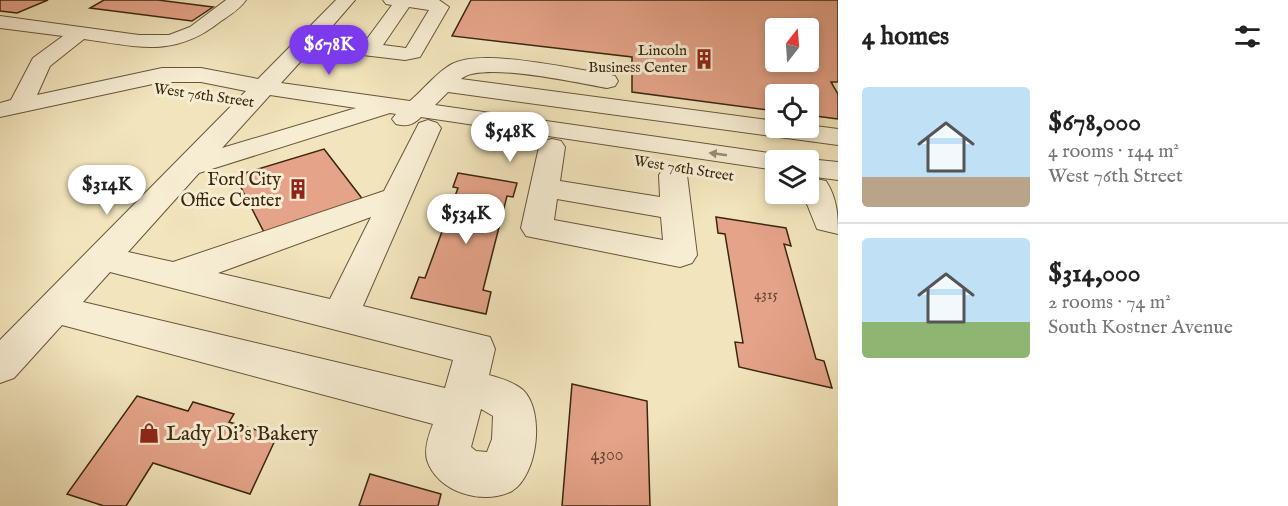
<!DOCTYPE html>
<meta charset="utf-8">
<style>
body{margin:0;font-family:"IM FELL English",serif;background:#f6f6f6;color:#222;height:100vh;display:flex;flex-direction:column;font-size:22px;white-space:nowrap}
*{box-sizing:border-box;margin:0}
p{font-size:20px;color:#767676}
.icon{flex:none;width:33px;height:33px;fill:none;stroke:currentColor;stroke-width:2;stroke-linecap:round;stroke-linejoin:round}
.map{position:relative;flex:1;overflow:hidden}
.sheet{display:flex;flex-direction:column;background:#fff;width:450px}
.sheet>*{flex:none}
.needle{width:39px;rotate:17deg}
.tools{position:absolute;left:765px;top:18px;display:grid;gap:12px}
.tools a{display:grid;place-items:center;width:54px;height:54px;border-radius:6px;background:#fff;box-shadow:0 3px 9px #0003;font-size:30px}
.price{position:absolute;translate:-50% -51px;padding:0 14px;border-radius:21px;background:#fff;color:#222;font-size:20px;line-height:39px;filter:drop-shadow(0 2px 3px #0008)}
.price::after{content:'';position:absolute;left:50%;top:36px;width:18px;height:14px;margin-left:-9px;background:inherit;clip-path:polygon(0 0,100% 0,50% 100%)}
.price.on{background:#7c3aed;color:#fff}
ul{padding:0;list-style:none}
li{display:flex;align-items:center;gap:18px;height:150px;padding:0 24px}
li+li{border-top:2px solid #e0e0e0}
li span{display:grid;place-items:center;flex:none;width:168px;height:120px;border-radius:6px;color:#555}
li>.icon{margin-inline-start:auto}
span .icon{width:72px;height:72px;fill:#fffc;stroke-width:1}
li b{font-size:26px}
h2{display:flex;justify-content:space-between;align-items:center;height:72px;padding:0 24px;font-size:26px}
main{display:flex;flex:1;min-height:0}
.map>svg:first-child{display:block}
.building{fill:#e5a389;stroke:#39270e;stroke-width:1.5;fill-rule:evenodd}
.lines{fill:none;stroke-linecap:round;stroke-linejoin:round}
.minor-casing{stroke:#67563a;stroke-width:2}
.minor{fill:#f7edd3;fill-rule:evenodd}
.oneway{fill:#988a70}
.labels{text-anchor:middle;stroke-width:6;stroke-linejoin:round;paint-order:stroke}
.far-poi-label{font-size:15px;fill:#39270e;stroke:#f7edd3;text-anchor:end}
.far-street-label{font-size:15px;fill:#39270e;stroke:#f7edd3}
.number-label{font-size:15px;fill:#64462d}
.poi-label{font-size:18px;fill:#39270e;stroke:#f7edd3;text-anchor:end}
.near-number-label{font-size:18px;fill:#64462d}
.near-poi-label{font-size:21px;fill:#39270e;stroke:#f7edd3;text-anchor:start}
</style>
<main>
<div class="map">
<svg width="838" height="506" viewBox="0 0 838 506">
<rect width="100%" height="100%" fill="#f2e4bc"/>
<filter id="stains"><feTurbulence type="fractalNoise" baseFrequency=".00333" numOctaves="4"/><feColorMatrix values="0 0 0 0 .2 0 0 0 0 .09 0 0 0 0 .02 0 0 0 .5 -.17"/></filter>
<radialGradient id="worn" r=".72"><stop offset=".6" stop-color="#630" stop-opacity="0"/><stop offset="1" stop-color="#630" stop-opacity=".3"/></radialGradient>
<path class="building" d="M 0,0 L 48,0 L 17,13 L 0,11 Z
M 104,0 L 158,0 L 213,7 L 192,21 L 90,8 Z
M 471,0 L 838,0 L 838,82 L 831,82 L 838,94 L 838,119 L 808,115 L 808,94 L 776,94 L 776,111 L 632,92 L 632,57 L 452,36 ZM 776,28 L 808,28 L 808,62 L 776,62 Z
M 324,149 L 364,201 L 266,236 L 235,176 Z
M 458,173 L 517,183 L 513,197 L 507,196 L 483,290 L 491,292 L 486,314 L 411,298 L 419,277 L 425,278 L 458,188 L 453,187 Z
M 716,217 L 786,228 L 791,246 L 784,244 L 816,359 L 824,361 L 832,388 L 739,367 L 735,342 L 743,343 L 725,234 L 718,233 Z
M 572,384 L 647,401 L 650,506 L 562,506 Z
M 137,396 L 188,411 L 193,402 L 234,414 L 229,422 L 277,436 L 250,494 L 153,463 L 126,506 L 104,506 L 67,494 Z
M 370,474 L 441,494 L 438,506 L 359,506 Z"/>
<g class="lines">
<g class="minor-casing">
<path id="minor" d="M 226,0 L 246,0 C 240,9 230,15 221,21 C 175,58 139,47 84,39 L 50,66 L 37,95 L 162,68 L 201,68 L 258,79 L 336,0 L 355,0 L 322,38 L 364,43 L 392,5 L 386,4 L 383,0 L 439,0 L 449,7 L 420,57 L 405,60 L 312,49 L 281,83 L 410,101 C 423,90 437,72 452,64 C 483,48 571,69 607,74 L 615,76 L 618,81 L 615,86 L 607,88 C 578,83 481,61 461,79 L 776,121 L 776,128 L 808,128 L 808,125 L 838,129 L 838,145 L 448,92 L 435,105 L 776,154 L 786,156 L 789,160 L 776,160 L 776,170 L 421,117 C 413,125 407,127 396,124 L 392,119 L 396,114 L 390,113 L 199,173 L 128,252 L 173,262 L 384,191 L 419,123 L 428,120 L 437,123 L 441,128 L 363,306 L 490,337 L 495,349 L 489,375 C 500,378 514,382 523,390 C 545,411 538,475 512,491 C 483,506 437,492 427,460 C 424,448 429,434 433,424 L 62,325 L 14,378 L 0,383 L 0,340 L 246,91 L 201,82 L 162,82 L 0,117 L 0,103 L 11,100 L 33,58 L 63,36 L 0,28 L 0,16 L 139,35 L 169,35 L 190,27 ZM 409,7 L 429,10 L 406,48 L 383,45 ZM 270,95 L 356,108 L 222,148 ZM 371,217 L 330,299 L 218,273 ZM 110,272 L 453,360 L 445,388 L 83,302 ZM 481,409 L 493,416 L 492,439 L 487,452 L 476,451 L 471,447 Z
M 552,139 L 561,141 L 565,147 L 560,181 L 660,197 L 659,175 L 663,169 L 673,166 L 683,169 L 687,175 L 697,255 L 692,263 L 680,267 L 526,236 L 521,228 L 539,147 L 543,141 ZM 557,199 L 661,217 L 663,240 L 554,220 Z
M 808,159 L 838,162 L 838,180 L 808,176 L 808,160 L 800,160 Z
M 816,179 L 826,181 C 837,198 838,214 838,234 L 817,229 L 803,194 L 808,194 L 808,181 Z"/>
</g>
<use href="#minor" class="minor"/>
</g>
<defs><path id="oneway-solid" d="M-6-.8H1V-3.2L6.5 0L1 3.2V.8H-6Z" transform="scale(1.5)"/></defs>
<use class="oneway" href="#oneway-solid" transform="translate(718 154) rotate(-172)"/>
<defs>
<g id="building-bare" transform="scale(1.62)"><path d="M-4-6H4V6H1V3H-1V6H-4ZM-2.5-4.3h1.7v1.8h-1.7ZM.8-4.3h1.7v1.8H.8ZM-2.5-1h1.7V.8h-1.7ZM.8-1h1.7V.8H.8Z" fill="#8f2418" stroke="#f7edd3" stroke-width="2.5" paint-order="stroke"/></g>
<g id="shop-bare" transform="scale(1.62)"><path d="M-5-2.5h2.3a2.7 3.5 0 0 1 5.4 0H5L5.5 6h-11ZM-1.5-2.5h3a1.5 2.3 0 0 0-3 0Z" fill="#8f2418" stroke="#f7edd3" stroke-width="2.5" paint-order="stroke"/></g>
</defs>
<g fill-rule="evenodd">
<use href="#building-bare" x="704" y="59"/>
<use href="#building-bare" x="298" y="189"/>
<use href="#shop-bare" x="149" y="433"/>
</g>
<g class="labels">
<g class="far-poi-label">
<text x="687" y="55">Lincoln<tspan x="687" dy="17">Business Center</tspan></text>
</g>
<g class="far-street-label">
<text transform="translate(204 95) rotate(8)" y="5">West 76th Street</text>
<text transform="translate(684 168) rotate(9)" y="5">West 76th Street</text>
</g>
<g class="number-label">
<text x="766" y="299">4315</text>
</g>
<g class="poi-label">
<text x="281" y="185">Ford City<tspan x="281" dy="21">Office Center</tspan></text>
</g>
<g class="near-number-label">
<text x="607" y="460">4300</text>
</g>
<g class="near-poi-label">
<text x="166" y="440">Lady Di’s Bakery</text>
</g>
</g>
<rect width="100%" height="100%" filter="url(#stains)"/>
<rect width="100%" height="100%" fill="url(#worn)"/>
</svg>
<div class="tools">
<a><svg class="needle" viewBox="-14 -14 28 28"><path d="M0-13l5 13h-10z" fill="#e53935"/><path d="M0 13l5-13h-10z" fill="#767676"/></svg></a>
<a><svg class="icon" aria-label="locate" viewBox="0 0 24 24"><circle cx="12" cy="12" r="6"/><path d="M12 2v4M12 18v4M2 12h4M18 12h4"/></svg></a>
<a><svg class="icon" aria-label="layers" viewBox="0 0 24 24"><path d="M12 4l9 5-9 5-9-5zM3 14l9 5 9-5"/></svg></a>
</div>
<b class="price on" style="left:329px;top:76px">$678K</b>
<b class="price" style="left:510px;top:163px">$548K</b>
<b class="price" style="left:107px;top:216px">$314K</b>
<b class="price" style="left:466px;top:245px">$534K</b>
</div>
<section class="sheet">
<h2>4 homes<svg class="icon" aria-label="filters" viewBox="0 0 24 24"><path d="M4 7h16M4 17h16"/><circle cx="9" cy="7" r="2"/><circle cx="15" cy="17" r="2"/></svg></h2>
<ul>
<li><span style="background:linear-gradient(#bfe0f5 75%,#b9a48a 0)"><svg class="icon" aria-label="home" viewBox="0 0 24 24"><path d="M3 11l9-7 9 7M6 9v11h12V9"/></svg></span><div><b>$678,000</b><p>4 rooms · 144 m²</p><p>West 76th Street</p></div></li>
<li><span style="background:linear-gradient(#bfe0f5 70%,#8fb573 0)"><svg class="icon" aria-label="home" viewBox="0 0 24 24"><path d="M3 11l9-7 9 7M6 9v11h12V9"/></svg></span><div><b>$314,000</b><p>2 rooms · 74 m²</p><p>South Kostner Avenue</p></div></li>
</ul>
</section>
</main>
